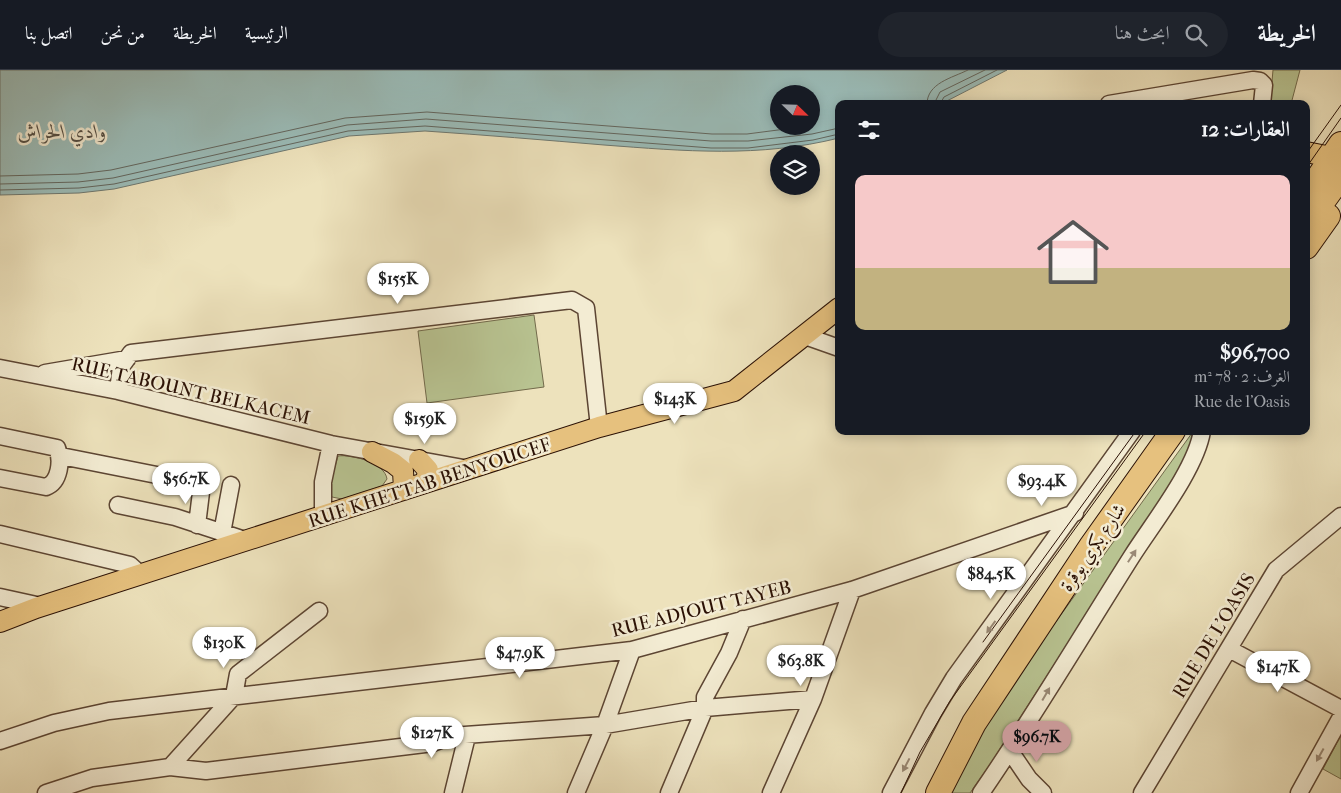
<!DOCTYPE html>
<html lang="ar">
<meta charset="utf-8">
<style>
body{margin:0;font-family:"IM FELL French Canon",Amiri,serif;background:#20242c;color:#f1f3f6;direction:rtl;height:100vh;display:flex;flex-direction:column;font-size:19px;white-space:nowrap}
*{box-sizing:border-box;margin:0}
p{font-size:16px;color:#9ea1a6}
.icon{flex:none;width:28px;height:28px;fill:none;stroke:currentColor;stroke-width:2;stroke-linecap:round;stroke-linejoin:round}
.map{position:relative;flex:1;overflow:hidden;direction:ltr}
.sheet{position:absolute;left:835px;top:30px;width:475px;height:335px;display:flex;flex-direction:column;background:#171b24;border-radius:10px;box-shadow:0 2px 12px #0003;direction:rtl}
.sheet>*{flex:none}
.needle{width:32px;rotate:113deg}
.fabs{position:absolute;left:770px;top:15px;display:grid;gap:10px}
.fabs a{display:grid;place-items:center;width:50px;height:50px;border-radius:50%;background:#171b24;box-shadow:0 2px 12px #0003;font-size:25px}
.price{position:absolute;translate:-50% -42px;padding:0 11px;border-radius:18px;background:#fff;color:#222;font-size:16px;line-height:32px;filter:drop-shadow(0 1px 2px #0008)}
.price::after{content:'';position:absolute;left:50%;top:30px;width:15px;height:11px;margin-left:-8px;background:inherit;clip-path:polygon(0 0,100% 0,50% 100%)}
.price.current{background:#c59692;color:#111}
ul{padding:0;list-style:none}
li{display:grid;align-content:center;gap:10px;height:265px;padding:0 20px}
li+li{border-top:1px solid #363941}
li span{display:grid;place-items:center;height:155px;border-radius:10px;color:#555}
li>.icon{margin-inline-start:auto}
span .icon{width:90px;height:90px;fill:#fffc;stroke-width:1}
li b{font-size:21px}
h2{display:flex;justify-content:space-between;align-items:center;height:60px;padding:0 20px;font-size:21px}
header{display:flex;align-items:center;gap:30px;box-sizing:border-box;height:70px;padding:0 25px;background:#171b24;border-bottom:1px solid #363941}
header strong{font-size:24px}
nav{display:flex;gap:28px;margin-inline-start:auto;font-size:18px}
.search{width:350px;height:45px;background:#20242c;display:flex;align-items:center;gap:12px;box-sizing:border-box;padding:0 18px;border-radius:28px;color:#9ea1a6;font-size:19px}
.map>svg:first-child{display:block}
.green{fill:#b8c391;stroke:#726a4b}
.water{fill:#9bbcb8;stroke:#6e7870;fill-rule:evenodd}
.lines{fill:none;stroke-linecap:round;stroke-linejoin:round}
.shore{stroke:#63665e;stroke-width:1}
.minor-casing{stroke:#5c4533;stroke-width:19}
.major-casing{stroke:#2b1105;stroke-width:22}
.highway-casing{stroke:#2b1105;stroke-width:26}
.minor{stroke:#f3ecd3;stroke-width:16}
.major{stroke:#e6c17e;stroke-width:20}
.highway{stroke:#e6c17e;stroke-width:24}
.tram{stroke:#2b1105;stroke-width:1}
.oneway{fill:#998976}
.labels{text-anchor:middle;stroke-width:5;stroke-linejoin:round;paint-order:stroke}
.street-label{font-size:19px;fill:#2b1105;stroke:#f3ecd3}
.water-label{font-size:20px;font-style:italic;fill:#524d44;stroke:#f3ecd3}
</style>
<header>
<strong>الخريطة</strong>
<div class="search"><svg class="icon" aria-label="search" viewBox="0 0 24 24"><circle cx="10" cy="10" r="6"/><path d="M15 15l6 6"/></svg>ابحث هنا</div>
<nav><a>الرئيسية</a><a>الخريطة</a><a>من نحن</a><a>اتصل بنا</a></nav>
</header>
<div class="map">
<svg width="1341" height="723" viewBox="0 0 1341 723">
<rect width="100%" height="100%" fill="#ede2bc"/>
<filter id="stains"><feTurbulence type="fractalNoise" baseFrequency=".004" numOctaves="4"/><feColorMatrix values="0 0 0 0 .2 0 0 0 0 .09 0 0 0 0 .02 0 0 0 .5 -.17"/></filter>
<radialGradient id="worn" r=".72"><stop offset=".6" stop-color="#630" stop-opacity="0"/><stop offset="1" stop-color="#630" stop-opacity=".3"/></radialGradient>
<path class="green" d="M 1273,0 L 1300,0 L 1291,34 L 1270,34 Z
M 534,245 L 544,317 L 427,333 L 418,261 Z
M 1192,363 L 1191,381 L 989,696 L 970,723 L 949,723 L 985,650 Z
M 338,386 C 352,384 385,393 387,409 L 382,416 L 342,429 L 332,427 L 328,421 Z
M 1341,665 L 1341,709 L 1323,699 Z"/>
<path class="water" d="M 0,0 L 1007,0 L 941,34 L 839,34 L 839,68 C 759,88 684,81 604,75 C 544,70 485,65 425,61 L 349,66 L 114,119 L 79,123 L 0,125 ZM 779,24 L 811,24 L 811,56 L 779,56 Z"/>
<g class="lines">
<path class="shore" d="M 927,34 C 927,13 952,8 968,0
M 934,34 L 940,22 L 985,0
M 940,34 L 944,27 L 997,0
M 0,106 L 78,104 L 111,100 L 345,48 L 427,42 L 712,64 L 747,64 L 809,56
M 0,114 L 78,112 L 113,108 L 347,55 L 426,49 L 711,71 L 748,71 L 812,64 L 839,58
M 0,120 L 79,118 L 114,114 L 348,61 L 425,56 L 711,78 L 748,78 L 813,70 L 839,64"/>
<g class="minor-casing">
<path id="minor" d="M 1109,34 L 1253,10 L 1260,11 L 1264,15 L 1262,34
M 805,266 L 839,278
M 0,298 L 118,321 L 331,374 L 469,399
M 45,303 L 127,289
M 118,321 L 121,297 L 131,283 L 572,230 L 586,238 L 599,357
M 0,366 L 57,378 C 62,390 60,412 46,417 L 0,408
M 61,386 L 202,414 L 197,455
M 118,435 L 175,447 L 245,470
M 323,445 L 323,412 L 331,374
M 222,463 L 231,415
M 0,464 L 130,495 L 140,504
M 0,527 L 41,536
M 1229,579 L 1341,639
M 0,671 L 54,653 L 109,641 L 632,580 L 852,520 L 1075,443
M 1010,681 L 1029,709 L 1043,723
M 170,697 L 234,626 L 238,604 L 319,541
M 46,723 L 92,708 L 170,697 L 206,701 L 433,673 L 451,666 L 605,655 L 705,638 L 813,629
M 453,723 L 467,666
M 576,723 L 605,655 L 632,580
M 669,723 L 705,638 L 705,627 L 729,583 L 743,549
M 771,723 L 813,629 L 852,520
M 891,723 L 933,643 L 954,608 L 1132,361
M 981,723 C 1034,646 1082,565 1132,486 C 1153,453 1196,399 1202,361
M 1142,723 L 1276,500 L 1341,446
M 1299,723 L 1341,647"/>
</g>
<g class="major-casing">
<path id="major" d="M 1306,82 L 1341,89
M 372,382 L 393,393 L 403,401 L 404,420
M 419,390 L 428,400 L 426,412
M 0,552 L 36,538 L 599,357 L 734,321 L 839,238"/>
</g>
<g class="highway-casing">
<path id="highway" d="M 1306,126 L 1341,74
M 1306,155 L 1341,106
M 1306,177 L 1328,146
M 938,723 L 974,653 L 1092,475 L 1173,361"/>
</g>
<use href="#minor" class="minor"/>
<use href="#major" class="major"/>
<use href="#highway" class="highway"/>
<path class="tram" d="M 1306,84 L 1341,35
M 1306,98 L 1341,48
M 983,572 L 1136,361
M 901,723 L 920,682 L 950,631 L 1146,361"/>
</g>
<defs><path id="oneway-solid" d="M-6-.8H1V-3.2L6.5 0L1 3.2V.8H-6Z" transform="scale(1.25)"/></defs>
<g class="oneway">
<use href="#oneway-solid" transform="translate(1132 486) rotate(-57)"/>
<use href="#oneway-solid" transform="translate(991 557) rotate(126)"/>
<use href="#oneway-solid" transform="translate(1046 624) rotate(-60)"/>
<use href="#oneway-solid" transform="translate(1320 685) rotate(119)"/>
<use href="#oneway-solid" transform="translate(906 695) rotate(118)"/>
</g>
<g class="labels">
<g class="street-label">
<text transform="translate(191 320) rotate(13)" y="7">RUE TABOUNT BELKACEM</text>
<text transform="translate(429 412) rotate(-18)" y="7">RUE KHETTAB BENYOUCEF</text>
<text transform="translate(1092 477) rotate(-56)" y="7">شارع بكري بوقرة</text>
<text transform="translate(701 538) rotate(-14)" y="7">RUE ADJOUT TAYEB</text>
<text transform="translate(1213 565) rotate(-59)" y="7">RUE DE L'OASIS</text>
</g>
<g class="water-label">
<text x="62" y="68">وادي الحراش</text>
</g>
</g>
<rect width="100%" height="100%" filter="url(#stains)"/>
<rect width="100%" height="100%" fill="url(#worn)"/>
</svg>
<div class="fabs">
<a><svg class="needle" viewBox="-14 -14 28 28"><path d="M0-13l5 13h-10z" fill="#e53935"/><path d="M0 13l5-13h-10z" fill="#9ea1a6"/></svg></a>
<a><svg class="icon" aria-label="layers" viewBox="0 0 24 24"><path d="M12 4l9 5-9 5-9-5zM3 14l9 5 9-5"/></svg></a>
</div>
<b class="price" style="left:398px;top:235px">$155K</b>
<b class="price" style="left:675px;top:355px">$143K</b>
<b class="price" style="left:425px;top:375px">$159K</b>
<b class="price" style="left:186px;top:435px">$56.7K</b>
<b class="price" style="left:1042px;top:437px">$93.4K</b>
<b class="price" style="left:991px;top:530px">$84.5K</b>
<b class="price" style="left:224px;top:599px">$130K</b>
<b class="price" style="left:520px;top:609px">$47.9K</b>
<b class="price" style="left:801px;top:617px">$63.8K</b>
<b class="price" style="left:1278px;top:623px">$147K</b>
<b class="price" style="left:432px;top:689px">$127K</b>
<b class="price current" style="left:1037px;top:693px">$96.7K</b>
<section class="sheet">
<h2>العقارات: 12<svg class="icon" aria-label="filters" viewBox="0 0 24 24"><path d="M4 7h16M4 17h16"/><circle cx="9" cy="7" r="2"/><circle cx="15" cy="17" r="2"/></svg></h2>
<ul>
<li><span style="background:linear-gradient(#f6c9c9 60%,#c2b280 0)"><svg class="icon" aria-label="home" viewBox="0 0 24 24"><path d="M3 11l9-7 9 7M6 9v11h12V9"/></svg></span><div><b>$96,700</b><p>الغرف: 2 · 78 m²</p><p>Rue de l'Oasis</p></div></li>
</ul>
</section>
</div>
